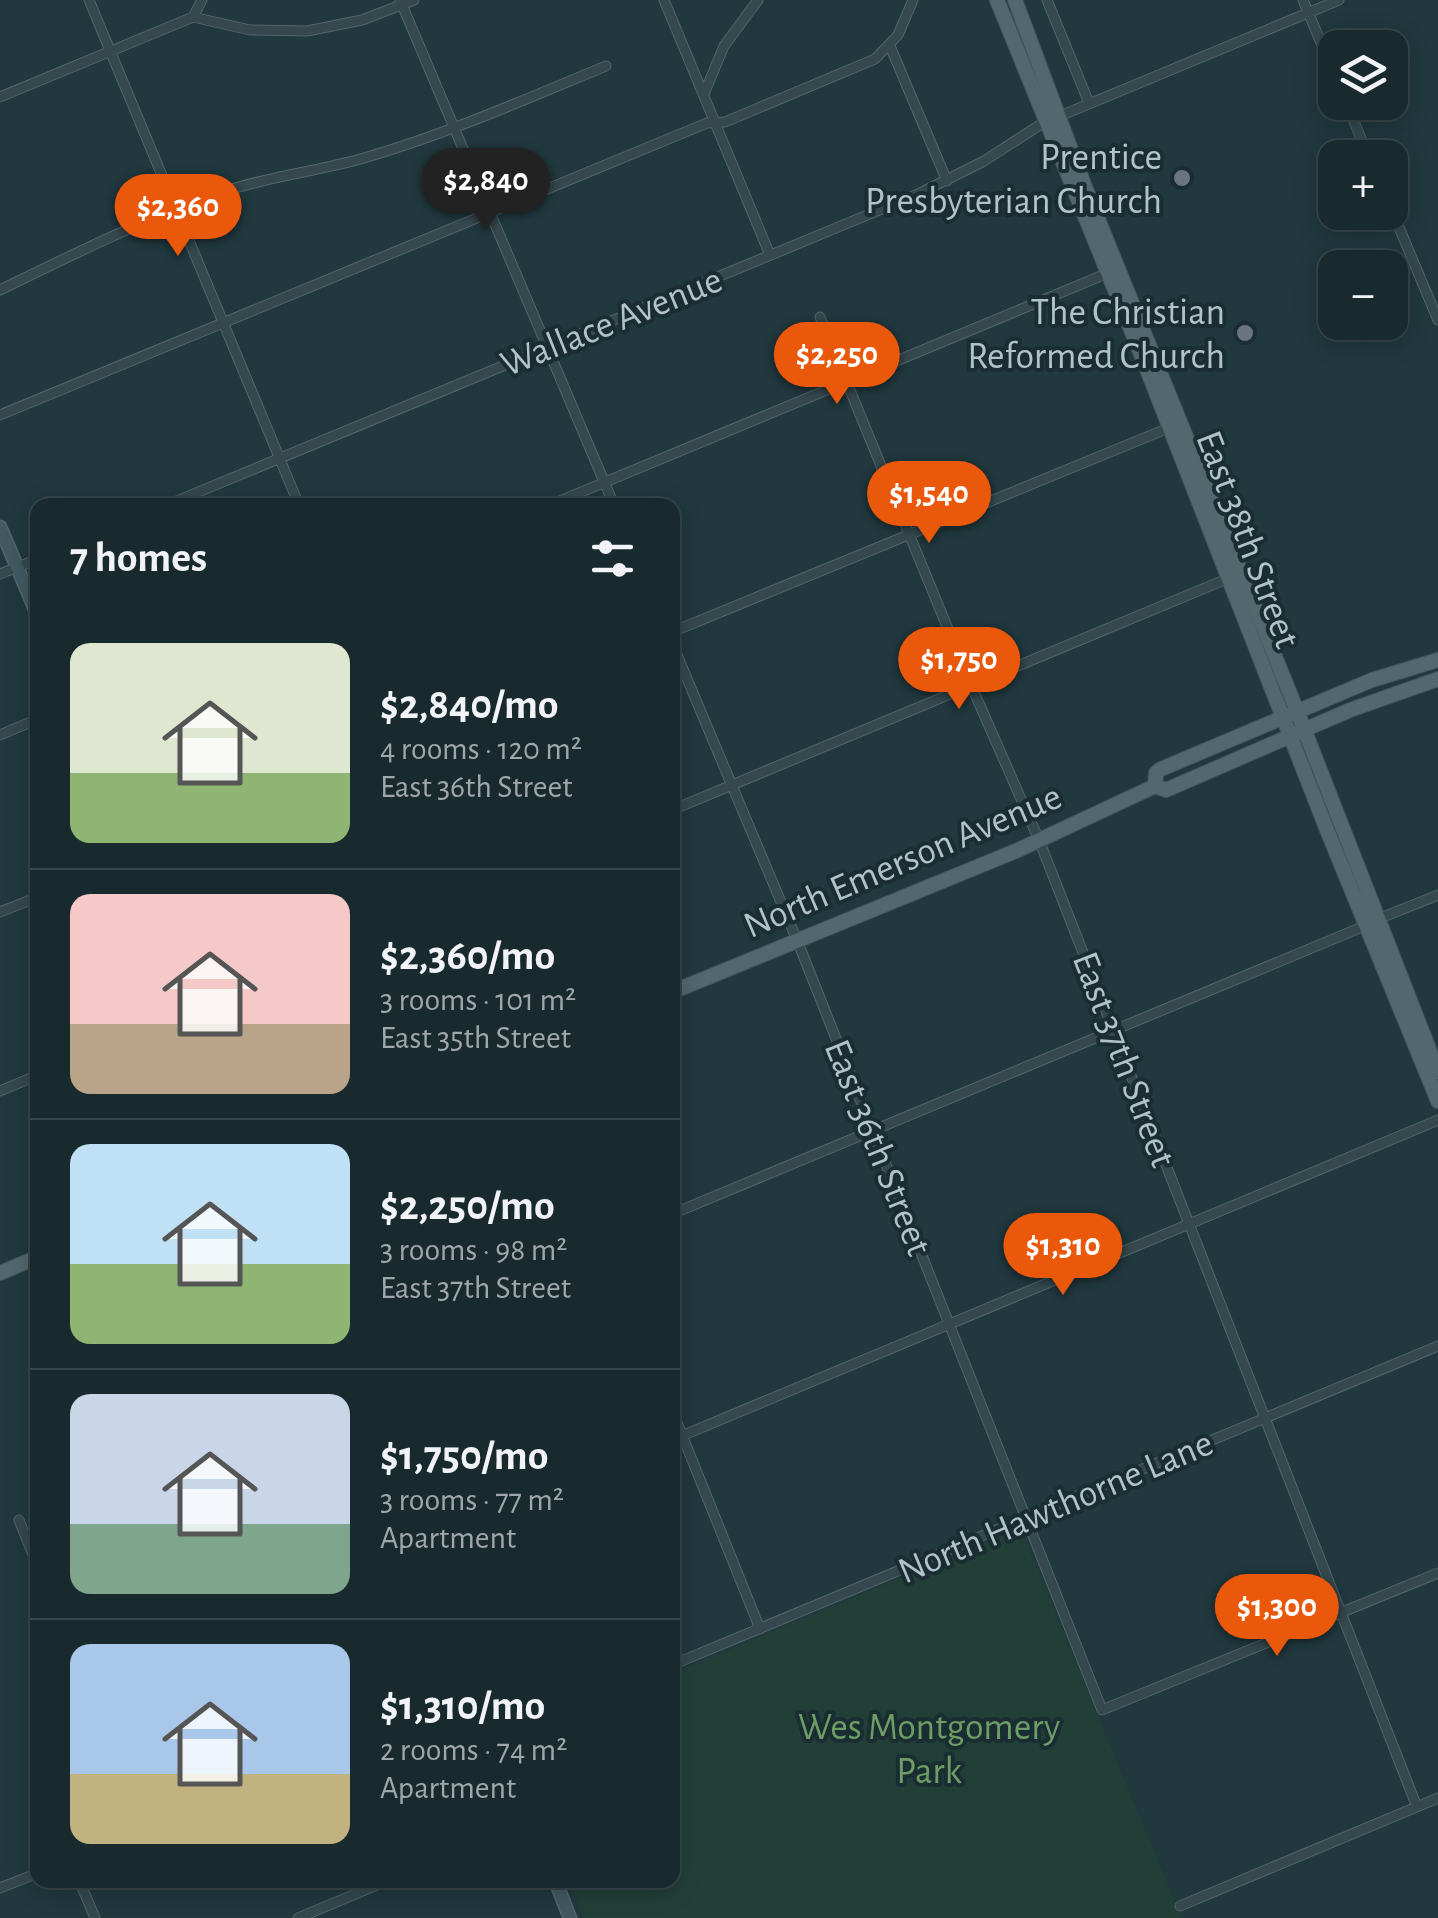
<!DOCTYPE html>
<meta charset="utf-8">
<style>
body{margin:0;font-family:"Alegreya Sans",sans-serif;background:#25363a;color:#f1f3f6;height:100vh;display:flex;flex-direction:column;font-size:38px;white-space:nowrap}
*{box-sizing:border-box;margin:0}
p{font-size:32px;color:#9fa7aa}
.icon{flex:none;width:55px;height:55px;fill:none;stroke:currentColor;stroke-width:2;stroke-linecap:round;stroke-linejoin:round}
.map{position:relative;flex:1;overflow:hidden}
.side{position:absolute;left:30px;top:498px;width:650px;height:1390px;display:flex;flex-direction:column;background:#182a2e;border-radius:20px;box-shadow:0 5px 25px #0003,0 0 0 2px #36464a}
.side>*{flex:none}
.fabs{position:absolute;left:1318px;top:30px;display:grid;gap:20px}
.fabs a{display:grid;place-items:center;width:90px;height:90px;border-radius:20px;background:#182a2e;box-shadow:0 5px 25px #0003,0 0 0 2px #36464a;font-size:50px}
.price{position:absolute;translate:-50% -85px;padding:0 22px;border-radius:35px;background:#ea580c;color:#fff;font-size:32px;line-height:65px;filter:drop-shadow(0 2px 5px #0008)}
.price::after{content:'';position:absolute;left:50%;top:60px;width:30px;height:22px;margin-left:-15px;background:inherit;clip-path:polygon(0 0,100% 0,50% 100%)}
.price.current{background:#222;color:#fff}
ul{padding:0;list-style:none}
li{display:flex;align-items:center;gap:30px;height:250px;padding:0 40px}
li+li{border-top:2px solid #36464a}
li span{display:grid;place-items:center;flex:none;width:280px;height:200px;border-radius:20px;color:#555}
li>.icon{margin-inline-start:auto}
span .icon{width:120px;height:120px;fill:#fffc;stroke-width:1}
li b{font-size:42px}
h2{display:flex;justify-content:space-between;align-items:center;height:120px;padding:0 40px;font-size:42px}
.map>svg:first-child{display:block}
.green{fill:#223f37}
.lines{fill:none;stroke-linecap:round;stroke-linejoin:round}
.minor-casing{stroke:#53666b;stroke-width:11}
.secondary-casing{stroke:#53666b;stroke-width:15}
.primary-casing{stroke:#415459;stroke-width:16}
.minor{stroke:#34484e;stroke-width:9}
.secondary{stroke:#425961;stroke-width:12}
.primary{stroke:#52686e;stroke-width:14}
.worship-dot{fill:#6b7280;stroke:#1a2d32;stroke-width:4}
.labels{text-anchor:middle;stroke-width:8;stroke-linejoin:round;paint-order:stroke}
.poi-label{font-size:38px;fill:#b0c3c9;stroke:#1a2d32;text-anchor:end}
.street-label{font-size:38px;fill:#b0c3c9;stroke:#1a2d32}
.park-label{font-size:38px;fill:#6d9d64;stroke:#1a2d32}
</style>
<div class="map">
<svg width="1438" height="1918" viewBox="0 0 1438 1918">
<rect width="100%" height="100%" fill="#20383e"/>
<path class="green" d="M 1020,1528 L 1182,1918 L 583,1918 L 568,1880 L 672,1880 L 673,1673 Z"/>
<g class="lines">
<g class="minor-casing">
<path id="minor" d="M 89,0 L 299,505
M 400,0 L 614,505
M 664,0 L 770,255
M 1047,0 L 1089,103
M 1303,0 L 1335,76
M 193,17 L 202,0
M 890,46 L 947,181
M 704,94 L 724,46 L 758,0
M 0,97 L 193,17 L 250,30 L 307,31 L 362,20 L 414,0
M 1346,102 L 1369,158
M 1060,116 L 1339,0
M 1390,206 L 1438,320
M 0,290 C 70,256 142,220 216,194 C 264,177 315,172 364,158 C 447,134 526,99 606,66
M 820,317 L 971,685 L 1039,840 L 1417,1807
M 0,415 L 707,123 L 725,122 L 875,59 L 898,35 L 913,0
M 167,505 L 918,194 L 984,161 L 1046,121
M 550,505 L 1108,273
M 0,574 L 38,559
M 672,632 L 1171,427
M 672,643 L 797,940 L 1102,1710 L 1438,1573
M 0,735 L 38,719
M 672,810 L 1229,578
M 0,912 L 38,897
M 1378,919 L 1438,895
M 0,1091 L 38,1075
M 672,1214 L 1367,925
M 672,1410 L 760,1629
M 672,1440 L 1438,1120
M 19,1520 L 38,1567
M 672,1665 L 1438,1346
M 79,1880 L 95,1918
M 0,1888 L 38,1873
M 1180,1906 L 1438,1798
M 298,1918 L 389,1880"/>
</g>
<g class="secondary-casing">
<path id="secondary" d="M 0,527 L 38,616
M 555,1880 L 570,1918"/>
</g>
<g class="primary-casing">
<path id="primary" d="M 997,0 L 1141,354 L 1327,830 L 1438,1101
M 1015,0 L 1085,187 L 1297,711 L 1438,1072
M 1155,786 L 1156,773 L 1161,769 L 1372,680 L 1438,660
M 672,992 L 1016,851 L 1155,786 L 1166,790 L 1350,710 L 1438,679
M 0,1273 L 38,1257"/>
</g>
<use href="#minor" class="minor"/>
<use href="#secondary" class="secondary"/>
<use href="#primary" class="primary"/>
</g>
<g class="worship-dot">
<circle cx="1182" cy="178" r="10"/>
<circle cx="1245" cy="333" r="10"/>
</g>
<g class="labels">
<g class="poi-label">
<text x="1162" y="169">Prentice<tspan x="1162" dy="44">Presbyterian Church</tspan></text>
<text x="1225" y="324">The Christian<tspan x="1225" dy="44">Reformed Church</tspan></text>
</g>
<g class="street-label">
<text transform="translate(611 321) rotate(-22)" y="13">Wallace Avenue</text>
<text transform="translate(1249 539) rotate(69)" y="13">East 38th Street</text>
<text transform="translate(902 860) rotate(-23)" y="13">North Emerson Avenue</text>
<text transform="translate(1125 1059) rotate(69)" y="13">East 37th Street</text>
<text transform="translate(879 1147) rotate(68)" y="13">East 36th Street</text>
<text transform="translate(1055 1506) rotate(-23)" y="13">North Hawthorne Lane</text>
</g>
<g class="park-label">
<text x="929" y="1739">Wes Montgomery<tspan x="929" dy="44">Park</tspan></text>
</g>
</g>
</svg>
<div class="fabs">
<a><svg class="icon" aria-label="layers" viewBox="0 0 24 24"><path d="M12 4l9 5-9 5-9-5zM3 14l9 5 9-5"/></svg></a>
<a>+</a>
<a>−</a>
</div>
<b class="price current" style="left:486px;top:233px">$2,840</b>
<b class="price" style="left:178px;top:259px">$2,360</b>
<b class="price" style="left:837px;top:407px">$2,250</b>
<b class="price" style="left:929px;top:546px">$1,540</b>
<b class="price" style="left:959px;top:712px">$1,750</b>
<b class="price" style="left:1063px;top:1298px">$1,310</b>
<b class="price" style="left:1277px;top:1659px">$1,300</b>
<section class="side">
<h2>7 homes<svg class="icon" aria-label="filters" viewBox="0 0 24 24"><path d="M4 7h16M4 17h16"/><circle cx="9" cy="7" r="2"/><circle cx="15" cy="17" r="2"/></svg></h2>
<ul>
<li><span style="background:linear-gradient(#dfe7d0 65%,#8fb573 0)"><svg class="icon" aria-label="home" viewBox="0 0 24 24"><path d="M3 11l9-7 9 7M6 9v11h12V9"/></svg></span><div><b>$2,840/mo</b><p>4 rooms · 120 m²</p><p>East 36th Street</p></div></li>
<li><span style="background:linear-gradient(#f6c9c9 65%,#b9a48a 0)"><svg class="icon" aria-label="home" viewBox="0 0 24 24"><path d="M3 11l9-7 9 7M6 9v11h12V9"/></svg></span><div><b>$2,360/mo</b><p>3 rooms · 101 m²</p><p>East 35th Street</p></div></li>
<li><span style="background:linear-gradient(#bfe0f5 60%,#8fb573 0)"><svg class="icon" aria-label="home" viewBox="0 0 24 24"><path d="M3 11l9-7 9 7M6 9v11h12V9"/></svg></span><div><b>$2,250/mo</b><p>3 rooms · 98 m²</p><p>East 37th Street</p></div></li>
<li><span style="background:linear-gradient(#c9d6e8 65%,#7fa58c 0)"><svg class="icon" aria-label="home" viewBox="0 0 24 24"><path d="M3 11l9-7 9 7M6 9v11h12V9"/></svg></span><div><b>$1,750/mo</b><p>3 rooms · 77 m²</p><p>Apartment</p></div></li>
<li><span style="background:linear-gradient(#a9c7e8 65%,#c2b280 0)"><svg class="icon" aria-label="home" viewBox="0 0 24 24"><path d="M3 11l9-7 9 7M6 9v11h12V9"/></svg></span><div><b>$1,310/mo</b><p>2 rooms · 74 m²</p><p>Apartment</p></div></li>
</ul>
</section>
</div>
